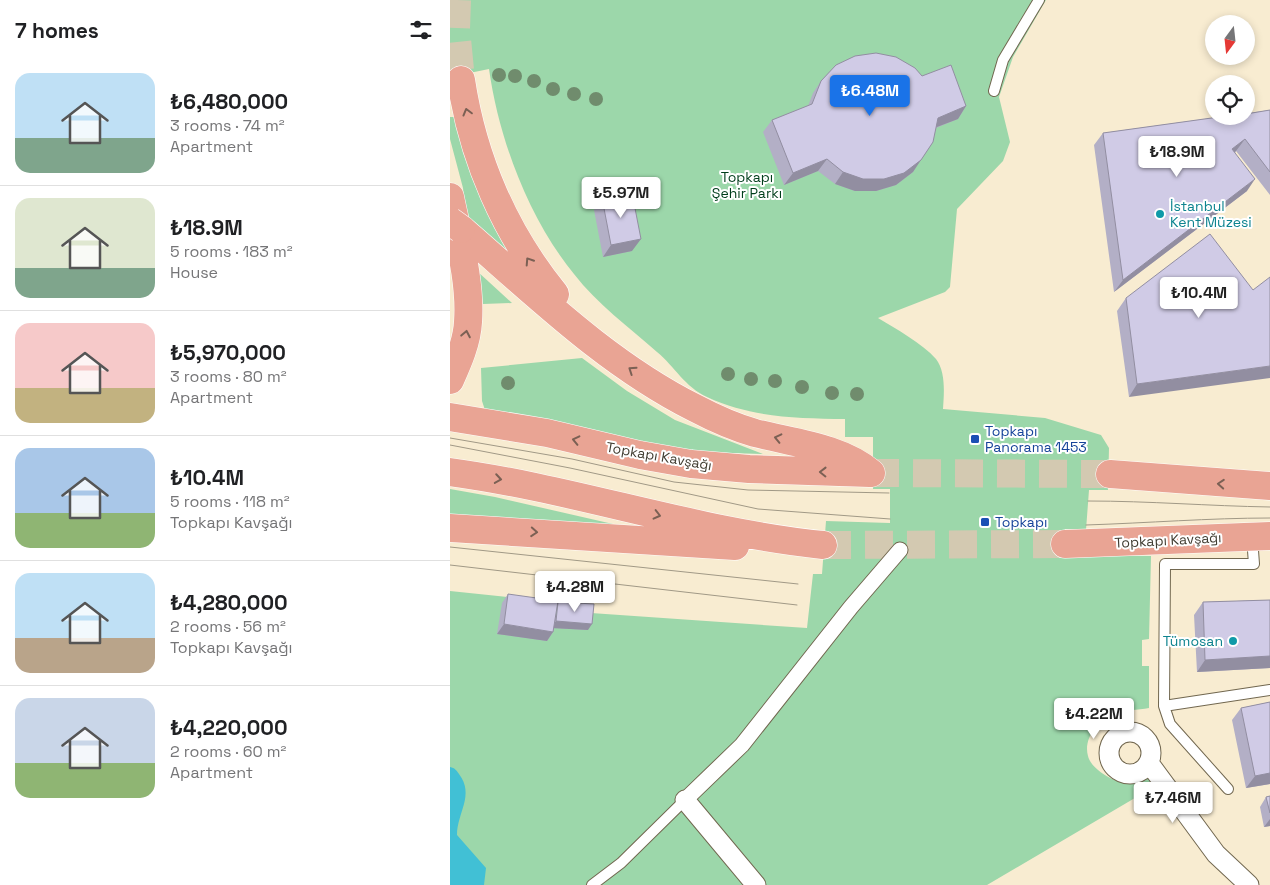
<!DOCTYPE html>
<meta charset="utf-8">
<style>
body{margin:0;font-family:"Space Grotesk",sans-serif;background:#f2f2f2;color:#202124;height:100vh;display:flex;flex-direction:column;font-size:19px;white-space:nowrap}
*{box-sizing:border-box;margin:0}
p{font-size:16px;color:#757577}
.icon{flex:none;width:28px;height:28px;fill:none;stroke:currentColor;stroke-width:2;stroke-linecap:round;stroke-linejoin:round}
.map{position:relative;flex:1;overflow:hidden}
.details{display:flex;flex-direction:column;background:#fff;width:450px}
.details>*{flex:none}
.needle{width:32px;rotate:195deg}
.fabs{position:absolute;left:755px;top:15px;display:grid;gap:10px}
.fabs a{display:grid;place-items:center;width:50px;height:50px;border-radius:50%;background:#fff;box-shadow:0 2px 8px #0003;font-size:25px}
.price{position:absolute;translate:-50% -42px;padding:0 11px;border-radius:5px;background:#fff;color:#222;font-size:16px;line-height:32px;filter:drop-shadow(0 1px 2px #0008)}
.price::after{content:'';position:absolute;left:50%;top:30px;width:15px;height:11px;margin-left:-8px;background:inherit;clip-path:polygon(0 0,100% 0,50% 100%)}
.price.selected{background:#1a73e8;color:#fff}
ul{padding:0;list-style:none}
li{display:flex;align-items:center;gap:15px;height:125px;padding:0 15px}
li+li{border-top:1px solid #e0e0e0}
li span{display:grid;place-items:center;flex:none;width:140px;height:100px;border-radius:15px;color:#555}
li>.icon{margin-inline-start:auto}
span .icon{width:60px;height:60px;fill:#fffc;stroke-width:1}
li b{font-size:21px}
h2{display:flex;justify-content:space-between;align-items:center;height:60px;padding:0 15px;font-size:21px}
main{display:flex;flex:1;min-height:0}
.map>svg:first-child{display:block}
.green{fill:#9cd7aa}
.water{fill:#41c0d5}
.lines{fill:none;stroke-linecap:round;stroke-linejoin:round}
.primary-tunnel{stroke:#d3c9b1;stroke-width:28;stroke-dasharray:28 14;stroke-linecap:butt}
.service-casing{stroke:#71674f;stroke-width:12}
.pedestrian-casing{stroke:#71674f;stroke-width:17}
.minor-casing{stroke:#71674f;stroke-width:21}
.primary-casing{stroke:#fff;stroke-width:29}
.service{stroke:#fff;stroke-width:10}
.pedestrian{stroke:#fff;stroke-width:15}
.minor{stroke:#fff;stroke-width:19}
.primary{stroke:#e9a494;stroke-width:28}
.tram{stroke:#a19986;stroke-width:1}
.primary-bridge-casing{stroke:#fff;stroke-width:29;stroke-linecap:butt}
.primary-bridge{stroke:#e9a494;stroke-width:28}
.tree{fill:#708c6d}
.wall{fill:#b3afc6}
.shaded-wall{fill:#928ea1}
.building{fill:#d0cbe6;stroke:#928ea1}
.oneway{stroke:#7b6054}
.culture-dot{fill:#0f9aa8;stroke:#fff;stroke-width:2}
.transit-dot{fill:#1a4fb4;stroke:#fff;stroke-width:2}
.labels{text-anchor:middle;stroke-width:4;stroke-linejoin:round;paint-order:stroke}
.park-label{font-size:14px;fill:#003e1b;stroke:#fff}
.culture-label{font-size:14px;fill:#0d838f;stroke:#fff;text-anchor:start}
.transit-label{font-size:14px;fill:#164399;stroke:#fff;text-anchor:start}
.street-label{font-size:14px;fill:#403c31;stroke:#fff}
</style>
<main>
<section class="details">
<h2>7 homes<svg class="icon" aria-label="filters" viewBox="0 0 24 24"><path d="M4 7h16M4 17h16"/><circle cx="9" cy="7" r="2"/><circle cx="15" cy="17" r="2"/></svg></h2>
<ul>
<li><span style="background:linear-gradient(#bfe0f5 65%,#7fa58c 0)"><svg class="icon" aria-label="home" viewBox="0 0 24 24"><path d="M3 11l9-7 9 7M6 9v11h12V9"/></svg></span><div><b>₺6,480,000</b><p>3 rooms · 74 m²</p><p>Apartment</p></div></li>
<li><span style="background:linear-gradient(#dfe7d0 70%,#7fa58c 0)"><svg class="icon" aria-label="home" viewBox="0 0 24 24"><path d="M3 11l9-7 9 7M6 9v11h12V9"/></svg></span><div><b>₺18.9M</b><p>5 rooms · 183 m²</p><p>House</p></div></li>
<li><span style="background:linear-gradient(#f6c9c9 65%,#c2b280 0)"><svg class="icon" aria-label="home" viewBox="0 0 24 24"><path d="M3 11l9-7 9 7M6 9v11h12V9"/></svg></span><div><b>₺5,970,000</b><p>3 rooms · 80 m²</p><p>Apartment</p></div></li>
<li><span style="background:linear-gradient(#a9c7e8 65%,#8fb573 0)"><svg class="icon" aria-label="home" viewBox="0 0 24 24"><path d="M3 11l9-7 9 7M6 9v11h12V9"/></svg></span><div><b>₺10.4M</b><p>5 rooms · 118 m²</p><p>Topkapı Kavşağı</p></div></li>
<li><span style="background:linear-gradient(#bfe0f5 65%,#b9a48a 0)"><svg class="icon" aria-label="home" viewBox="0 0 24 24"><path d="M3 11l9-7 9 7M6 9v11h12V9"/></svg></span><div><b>₺4,280,000</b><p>2 rooms · 56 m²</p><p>Topkapı Kavşağı</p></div></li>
<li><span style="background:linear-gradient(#c9d6e8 65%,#8fb573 0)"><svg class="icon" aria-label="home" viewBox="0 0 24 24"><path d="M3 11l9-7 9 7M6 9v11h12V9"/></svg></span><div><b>₺4,220,000</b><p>2 rooms · 60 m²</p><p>Apartment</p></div></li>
</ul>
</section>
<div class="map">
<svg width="820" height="885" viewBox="0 0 820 885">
<rect width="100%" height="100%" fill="#f8ecd1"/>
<path class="green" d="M 0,0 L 596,0 L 563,57 L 549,97 L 560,142 L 553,161 L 507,209 L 500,287 L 495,292 L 428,318 C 446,329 472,343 486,359 C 496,372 494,394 493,409 L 595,418 L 651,435 L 659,448 L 658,490 L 639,490 L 636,530 L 615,529 L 613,553 L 701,556 L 699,639 L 692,640 L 692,666 L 699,666 L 699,708 C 688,710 674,710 664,713 C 648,719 633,739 638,756 C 641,770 668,785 682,784 C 687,783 694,779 700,776 L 707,785 L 537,885 L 0,885 L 0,591 L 66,598 L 141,613 L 357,628 L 363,574 L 372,574 L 376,521 L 440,523 L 440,489 L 423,489 L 423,437 L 395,437 L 395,419 C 346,418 303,418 257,397 C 235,387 225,367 207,352 C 179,327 147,304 124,274 C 79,219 49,140 39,69 L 0,77 Z
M 0,117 L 6,117 L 58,251 L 53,253 L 16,217 L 13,188 L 0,139 Z
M 27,271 L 62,303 L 33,304 Z
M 132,358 L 177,391 L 225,420 L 313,454 L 246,452 L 36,413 L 32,401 L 31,368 Z
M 0,489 L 45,497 L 211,535 L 0,519 Z"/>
<path class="water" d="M 0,767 C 5,768 6,770 9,774 C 25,795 7,813 7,835 L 36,868 L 34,885 L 0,885 Z"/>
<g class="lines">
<path class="primary-tunnel" d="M 7,0 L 6,29 L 11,80
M 421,473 L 660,474
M 373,545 L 615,544"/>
<g class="service-casing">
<path id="service" d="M 544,91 L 553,60 L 589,0
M 714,706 L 820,690
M 778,789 L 720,724 L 714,706 L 715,564 L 804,564 L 802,537
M 142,885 L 171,863 L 235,800"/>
</g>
<g class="pedestrian-casing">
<path id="pedestrian" d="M 235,800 L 292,745 L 401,607 L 450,550"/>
</g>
<g class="minor-casing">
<path id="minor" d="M659 753a21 21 0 1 1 42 0a21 21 0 1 1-42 0Z
M 699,763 L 766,854 L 799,885
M 235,800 L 306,885"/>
</g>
<g class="primary-casing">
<path id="primary" d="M 11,80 C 23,159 55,233 105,294
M 0,197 C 8,237 21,281 18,322 C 17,342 8,362 0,380
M 11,229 C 85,293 157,364 245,408 C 264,418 284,427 305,433 C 344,443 390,447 421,473
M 0,417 L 97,433 L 190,455 L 241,464 L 299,469 L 420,473
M 0,472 C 126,489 246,532 373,545
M 660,474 L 820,486
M 0,528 L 285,546
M 615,544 L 820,536"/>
</g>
<use href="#service" class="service"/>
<use href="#pedestrian" class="pedestrian"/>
<use href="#minor" class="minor"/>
<use href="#primary" class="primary"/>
<path class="tram" d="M 0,438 L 122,459 L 224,482 L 298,490 L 439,493
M 0,445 L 120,468 L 308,509 L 440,519
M 638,501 C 699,501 759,506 820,507
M 636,525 C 698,523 759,518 820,518
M 0,547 L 348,584
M 0,565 L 347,605"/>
<g class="primary-bridge-casing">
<path id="primary-bridge" d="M 0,221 L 11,229"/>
</g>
<use href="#primary-bridge" class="primary-bridge"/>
</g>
<g class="tree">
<circle cx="49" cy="75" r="7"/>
<circle cx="65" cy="76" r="7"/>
<circle cx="84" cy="81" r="7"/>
<circle cx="103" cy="89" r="7"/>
<circle cx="124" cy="94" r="7"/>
<circle cx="146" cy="99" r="7"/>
<circle cx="278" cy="374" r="7"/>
<circle cx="301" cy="379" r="7"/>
<circle cx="325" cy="381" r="7"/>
<circle cx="58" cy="383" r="7"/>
<circle cx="352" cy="387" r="7"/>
<circle cx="382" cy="393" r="7"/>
<circle cx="407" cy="394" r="7"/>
</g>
<path class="wall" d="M 472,76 L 516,106 L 508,119 L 486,128 L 463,172 L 446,185 L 426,191 L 405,191 L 385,184 L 368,171 L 334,185 L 313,132 L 322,120 L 358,106 L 363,93 L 371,81 Z
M 820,110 L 820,195 L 786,151 L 785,153 L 797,191 L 664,292 L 644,145 L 653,133 Z
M 152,198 L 182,251 L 153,257 L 144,210 Z
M 803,290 L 679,397 L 667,311 L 676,298 Z
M 58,594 L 138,630 L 104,628 L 103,632 L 97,641 L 47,634 L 52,603 Z
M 820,600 L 820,668 L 747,672 L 744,615 L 753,602 Z
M 820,702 L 820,784 L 796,788 L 782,720 L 791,708 Z
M 820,796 L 820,826 L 814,827 L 810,807 L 816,797 Z"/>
<path class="shaded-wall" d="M 516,106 L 508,119 L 479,130 L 488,118 Z
M 795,139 L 786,151 L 774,161 L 782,149 Z
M 377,159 L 368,171 L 334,185 L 343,173 Z
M 471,160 L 463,172 L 446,185 L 426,191 L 405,191 L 385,184 L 393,172 Z
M 805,179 L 797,191 L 664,292 L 673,280 Z
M 191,239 L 182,251 L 153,257 L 161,245 Z
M 820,366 L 820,378 L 679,397 L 687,384 Z
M 106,621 L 142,624 L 138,630 L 101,628 Z
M 54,624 L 103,632 L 97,641 L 47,634 Z
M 820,656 L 820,668 L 747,672 L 755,660 Z
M 820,773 L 820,784 L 796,788 L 805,776 Z
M 820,819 L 820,826 L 814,827 Z"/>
<path class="building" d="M 426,53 L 446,57 L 465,68 L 472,76 L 501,65 L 516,106 L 488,118 L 483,142 L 471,160 L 454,173 L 434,179 L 413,179 L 393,172 L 377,159 L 343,173 L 322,120 L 362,104 L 371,81 L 386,65 L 405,56 Z
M 820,110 L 820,172 L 795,139 L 782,149 L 805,179 L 673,280 L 653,133 L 776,116 L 796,116 L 796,114 Z
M 182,193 L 191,239 L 161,245 L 152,198 Z
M 760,234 L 803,290 L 820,277 L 820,366 L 687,384 L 676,298 Z
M 58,594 L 108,601 L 103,632 L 54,624 Z
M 820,600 L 820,656 L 755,660 L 753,602 Z
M 108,602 L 144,604 L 142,624 L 106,621 Z
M 820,702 L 820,773 L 805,776 L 791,708 Z
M 820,796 L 820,813 L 816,797 Z"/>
<defs><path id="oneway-chevron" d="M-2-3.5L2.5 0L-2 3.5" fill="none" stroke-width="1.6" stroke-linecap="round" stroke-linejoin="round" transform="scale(1.25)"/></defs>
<g class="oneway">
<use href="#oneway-chevron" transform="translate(17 112) rotate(-105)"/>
<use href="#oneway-chevron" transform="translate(79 261) rotate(-123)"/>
<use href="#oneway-chevron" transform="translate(16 334) rotate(-79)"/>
<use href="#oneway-chevron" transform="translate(182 370) rotate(-146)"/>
<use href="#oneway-chevron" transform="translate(328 438) rotate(-167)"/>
<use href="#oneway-chevron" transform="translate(126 440) rotate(-167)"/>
<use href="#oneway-chevron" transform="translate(373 472) rotate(-179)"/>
<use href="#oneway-chevron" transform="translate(48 479) rotate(9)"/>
<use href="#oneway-chevron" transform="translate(771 484) rotate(-176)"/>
<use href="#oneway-chevron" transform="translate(207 515) rotate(14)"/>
<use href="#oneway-chevron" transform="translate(84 532) rotate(4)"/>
</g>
<g class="culture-dot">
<circle cx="710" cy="214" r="5"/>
<circle cx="783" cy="641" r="5"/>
</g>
<g class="transit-dot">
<rect x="520" y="434" width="10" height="10" rx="2.5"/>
<rect x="530" y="517" width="10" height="10" rx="2.5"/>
</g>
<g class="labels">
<g class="park-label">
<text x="297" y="182">Topkapı<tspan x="297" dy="16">Şehir Parkı</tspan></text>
</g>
<g class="culture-label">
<text x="720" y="211">İstanbul<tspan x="720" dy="16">Kent Müzesi</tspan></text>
<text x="773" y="646" text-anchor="end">Tümosan</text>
</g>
<g class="transit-label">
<text x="535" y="436">Topkapı<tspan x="535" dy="16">Panorama 1453</tspan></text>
<text x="545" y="527">Topkapı</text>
</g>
<g class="street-label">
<text transform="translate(209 456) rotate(10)" y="5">Topkapı Kavşağı</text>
<text transform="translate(718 540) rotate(-3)" y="5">Topkapı Kavşağı</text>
</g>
</g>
</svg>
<div class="fabs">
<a><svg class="needle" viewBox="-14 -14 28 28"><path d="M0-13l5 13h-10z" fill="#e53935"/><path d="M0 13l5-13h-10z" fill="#757577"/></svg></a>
<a><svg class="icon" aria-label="locate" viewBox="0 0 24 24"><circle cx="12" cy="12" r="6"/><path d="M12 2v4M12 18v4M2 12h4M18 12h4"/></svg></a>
</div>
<b class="price selected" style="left:420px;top:117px">₺6.48M</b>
<b class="price" style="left:727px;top:178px">₺18.9M</b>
<b class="price" style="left:171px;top:219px">₺5.97M</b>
<b class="price" style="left:749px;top:319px">₺10.4M</b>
<b class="price" style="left:125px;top:613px">₺4.28M</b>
<b class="price" style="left:644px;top:740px">₺4.22M</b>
<b class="price" style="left:723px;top:824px">₺7.46M</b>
</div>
</main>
